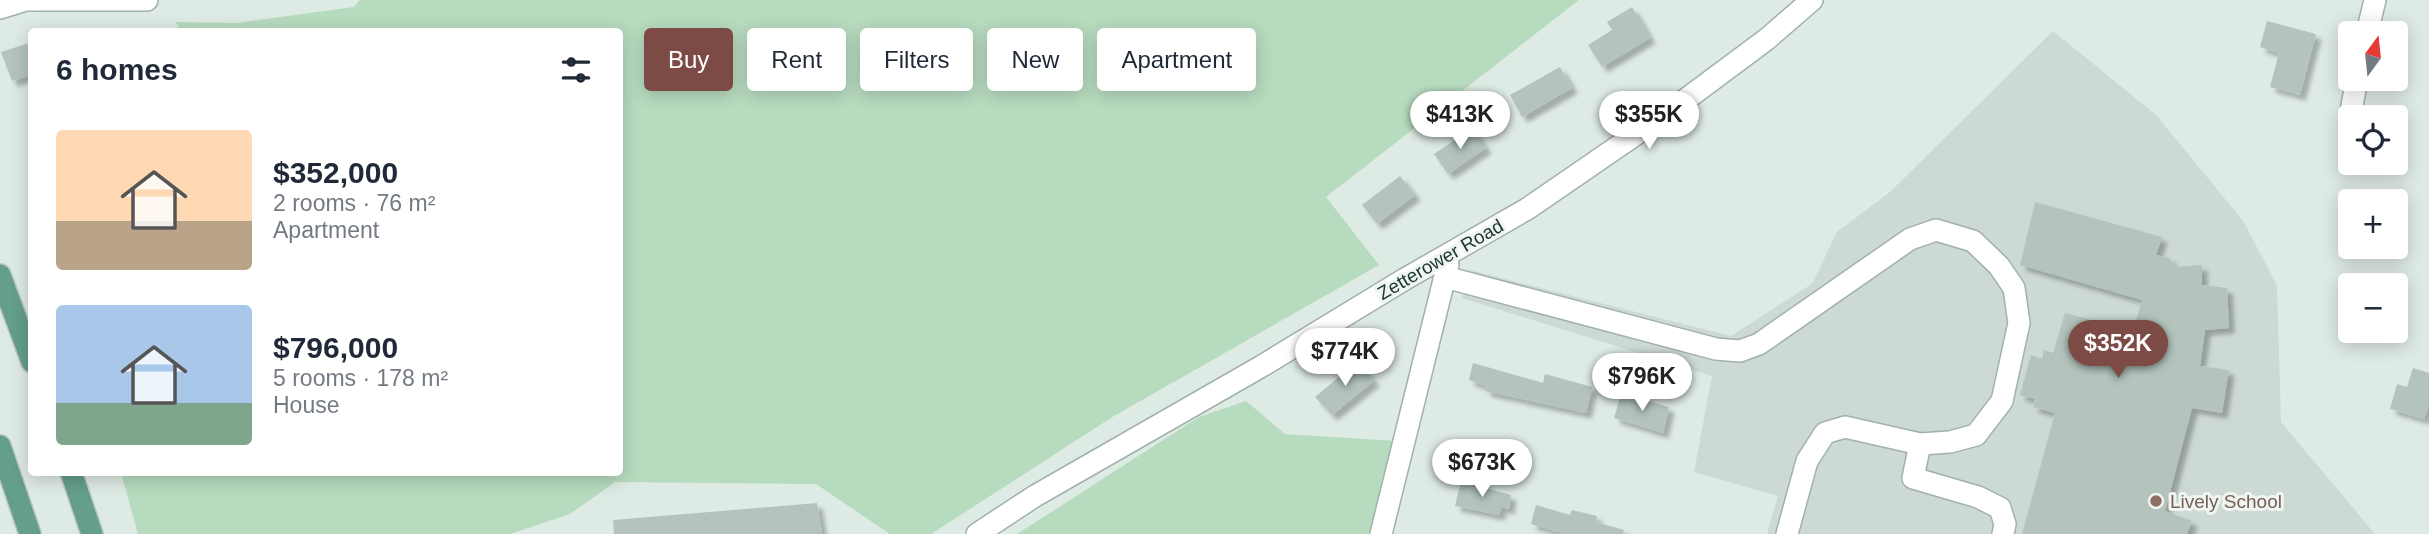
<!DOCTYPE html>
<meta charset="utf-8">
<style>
body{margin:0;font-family:Helvetica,sans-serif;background:#f6f6f7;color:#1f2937;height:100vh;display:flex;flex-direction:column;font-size:26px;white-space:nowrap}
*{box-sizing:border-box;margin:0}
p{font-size:23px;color:#747a83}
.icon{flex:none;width:38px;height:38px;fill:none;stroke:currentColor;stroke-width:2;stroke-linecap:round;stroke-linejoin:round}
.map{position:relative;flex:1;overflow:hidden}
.sheet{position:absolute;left:28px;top:28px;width:595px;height:448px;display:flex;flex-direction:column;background:#fff;border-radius:7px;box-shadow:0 4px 18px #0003}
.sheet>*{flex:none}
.hud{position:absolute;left:644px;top:28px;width:665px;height:63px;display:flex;gap:14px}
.needle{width:46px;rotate:15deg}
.fabs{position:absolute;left:2338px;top:21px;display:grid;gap:14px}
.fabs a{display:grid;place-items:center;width:70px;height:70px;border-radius:7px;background:#fff;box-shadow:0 4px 18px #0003;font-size:35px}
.price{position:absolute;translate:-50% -60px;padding:0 16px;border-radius:24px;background:#fff;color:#222;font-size:23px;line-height:46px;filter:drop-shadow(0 2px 4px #0008)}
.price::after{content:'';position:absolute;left:50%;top:42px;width:21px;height:16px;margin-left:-10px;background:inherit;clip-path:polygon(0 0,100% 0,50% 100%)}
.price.on{background:#7c4b46;color:#fff}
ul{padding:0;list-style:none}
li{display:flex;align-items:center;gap:21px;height:175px;padding:0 28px}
li span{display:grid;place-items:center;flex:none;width:196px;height:140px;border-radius:7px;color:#555}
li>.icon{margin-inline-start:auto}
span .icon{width:84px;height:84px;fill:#fffc;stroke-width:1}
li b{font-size:30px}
h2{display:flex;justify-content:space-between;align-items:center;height:84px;padding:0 28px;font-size:30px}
.pill{padding:0 24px;border-radius:7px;background:#fff;box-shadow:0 4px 18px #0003;font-size:24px;line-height:63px}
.pill.on{background:#7c4b46;color:#fff}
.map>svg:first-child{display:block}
.built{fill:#cdd9d3}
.green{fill:#b7dbbf}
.building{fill:#b4c4bd;filter:url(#shadow)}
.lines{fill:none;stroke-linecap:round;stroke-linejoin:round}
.minor-casing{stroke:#a1b1ab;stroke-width:24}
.major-casing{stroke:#bcc4c1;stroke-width:24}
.minor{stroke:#fff;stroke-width:21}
.major{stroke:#649e8c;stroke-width:21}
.education-dot{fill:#8d6e63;stroke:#eff6f2;stroke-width:2.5}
.labels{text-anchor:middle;stroke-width:6;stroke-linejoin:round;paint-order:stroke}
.street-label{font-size:19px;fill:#203931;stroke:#eff6f2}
.education-label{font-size:19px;fill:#785e54;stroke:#eff6f2;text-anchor:start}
</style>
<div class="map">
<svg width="2429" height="534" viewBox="0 0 2429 534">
<defs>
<filter id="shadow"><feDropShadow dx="5.5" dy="5.5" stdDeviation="2" flood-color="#0004"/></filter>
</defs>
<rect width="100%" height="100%" fill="#deeae4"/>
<path class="built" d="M 2053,31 L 2156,115 L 2244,222 L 2277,286 L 2281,422 L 2375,534 L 1767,534 L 1778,496 L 1694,472 L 1712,376 L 1462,298 L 1469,270 L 1731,336 L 1812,284 L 1837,232 L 1890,192 Z"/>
<path class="green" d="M 360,0 L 1579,0 L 1326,197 L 1379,265 L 1114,416 L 931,534 L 890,534 L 816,484 L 615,482 L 570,514 L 510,534 L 138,534 L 121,473 L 620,472 L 620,32 L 181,32 L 176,22 L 236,23 L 354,7 Z
M 1246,401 L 1285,434 L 1396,441 L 1371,534 L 1017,534 L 1199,417 Z"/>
<path class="building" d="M 1632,7 L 1650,38 L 1602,67 L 1588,45 L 1612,30 L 1607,22 Z
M 2267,21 L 2316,34 L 2300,95 L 2270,87 L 2279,53 L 2260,47 Z
M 32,42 L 32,75 L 12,81 L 1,52 Z
M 1560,67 L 1572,88 L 1522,117 L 1510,95 Z
M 1472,128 L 1486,148 L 1448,174 L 1434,154 Z
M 1400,176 L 1415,195 L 1377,224 L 1362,205 Z
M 2035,202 L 2162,237 L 2156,255 L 2169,258 L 2175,267 L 2202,265 L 2202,285 L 2227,288 L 2229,328 L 2205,330 L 2200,366 L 2229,370 L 2222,413 L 2192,408 L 2165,511 L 2192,521 L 2187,534 L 2022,534 L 2055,413 L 2033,407 L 2035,399 L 2020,395 L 2031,355 L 2042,359 L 2044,350 L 2053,353 L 2065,313 L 2133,331 L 2142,300 L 2020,265 Z
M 1358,361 L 1374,381 L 1332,415 L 1315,397 Z
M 1473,363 L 1543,383 L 1545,374 L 1592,387 L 1586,413 L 1485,391 L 1486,386 L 1469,380 Z
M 2413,368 L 2429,373 L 2429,403 L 2424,419 L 2390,409 L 2397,384 L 2407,387 Z
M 1621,394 L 1669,407 L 1663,433 L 1614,418 Z
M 1461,481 L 1511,495 L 1509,509 L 1501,507 L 1499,515 L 1455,506 Z
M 817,503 L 822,534 L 614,534 L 613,520 Z
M 1536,505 L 1570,515 L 1572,510 L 1597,516 L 1596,522 L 1624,530 L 1623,534 L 1559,534 L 1559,532 L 1531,524 Z"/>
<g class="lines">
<g class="minor-casing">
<path id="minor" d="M 0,8 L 26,0 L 147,0
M 2367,33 L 2375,0
M 2351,111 L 2357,79
M 1445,277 L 1716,349 L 1740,351 L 1759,344 L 1910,239 L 1936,230 L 1973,241 L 1999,266 L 2014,288 L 2019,323 L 2002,401 L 1976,435 L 1950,442 L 1920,444 L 1845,427 L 1825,433 L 1807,461 L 1787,534
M 1920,444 L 1913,478 L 1978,497 L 2000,508 L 2005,524 L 2003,534
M 977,534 L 1035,496 L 1262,366 L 1405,279 L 1527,209 L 1677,106 L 1767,39 L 1812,0
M 1381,534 L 1448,264"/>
</g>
<g class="major-casing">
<path id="major" d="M 0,275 L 32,362
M 0,446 L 30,534
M 71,472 L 92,534"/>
</g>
<use href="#minor" class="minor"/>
<use href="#major" class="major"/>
</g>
<circle class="education-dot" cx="2156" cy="501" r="7"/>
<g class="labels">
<g class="street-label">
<text transform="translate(1440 259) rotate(-30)" y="7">Zetterower Road</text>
</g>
<g class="education-label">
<text x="2170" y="508">Lively School</text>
</g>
</g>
</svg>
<div class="fabs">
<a><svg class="needle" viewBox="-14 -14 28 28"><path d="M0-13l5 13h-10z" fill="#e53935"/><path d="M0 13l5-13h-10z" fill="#747a83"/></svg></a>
<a><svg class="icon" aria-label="locate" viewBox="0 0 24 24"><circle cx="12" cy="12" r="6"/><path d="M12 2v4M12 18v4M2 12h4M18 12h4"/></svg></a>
<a>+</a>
<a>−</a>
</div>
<b class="price" style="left:1460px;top:151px">$413K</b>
<b class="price" style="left:1649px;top:151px">$355K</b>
<b class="price on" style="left:2118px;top:380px">$352K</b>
<b class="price" style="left:1345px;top:388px">$774K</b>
<b class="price" style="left:1642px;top:413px">$796K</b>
<b class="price" style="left:1482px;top:499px">$673K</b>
<div class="hud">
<a class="pill on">Buy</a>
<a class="pill">Rent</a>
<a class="pill">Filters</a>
<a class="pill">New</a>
<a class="pill">Apartment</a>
</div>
<section class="sheet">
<h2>6 homes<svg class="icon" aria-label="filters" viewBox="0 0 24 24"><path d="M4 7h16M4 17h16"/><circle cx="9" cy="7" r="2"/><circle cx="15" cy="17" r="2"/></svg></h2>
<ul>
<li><span style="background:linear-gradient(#ffd9b3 65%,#b9a48a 0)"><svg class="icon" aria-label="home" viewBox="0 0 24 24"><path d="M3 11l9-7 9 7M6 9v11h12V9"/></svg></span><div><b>$352,000</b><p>2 rooms · 76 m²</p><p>Apartment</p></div></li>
<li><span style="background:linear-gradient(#a9c7e8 70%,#7fa58c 0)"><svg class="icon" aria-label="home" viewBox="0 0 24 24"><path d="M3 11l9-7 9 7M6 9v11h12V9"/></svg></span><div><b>$796,000</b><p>5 rooms · 178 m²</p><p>House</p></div></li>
</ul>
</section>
</div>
